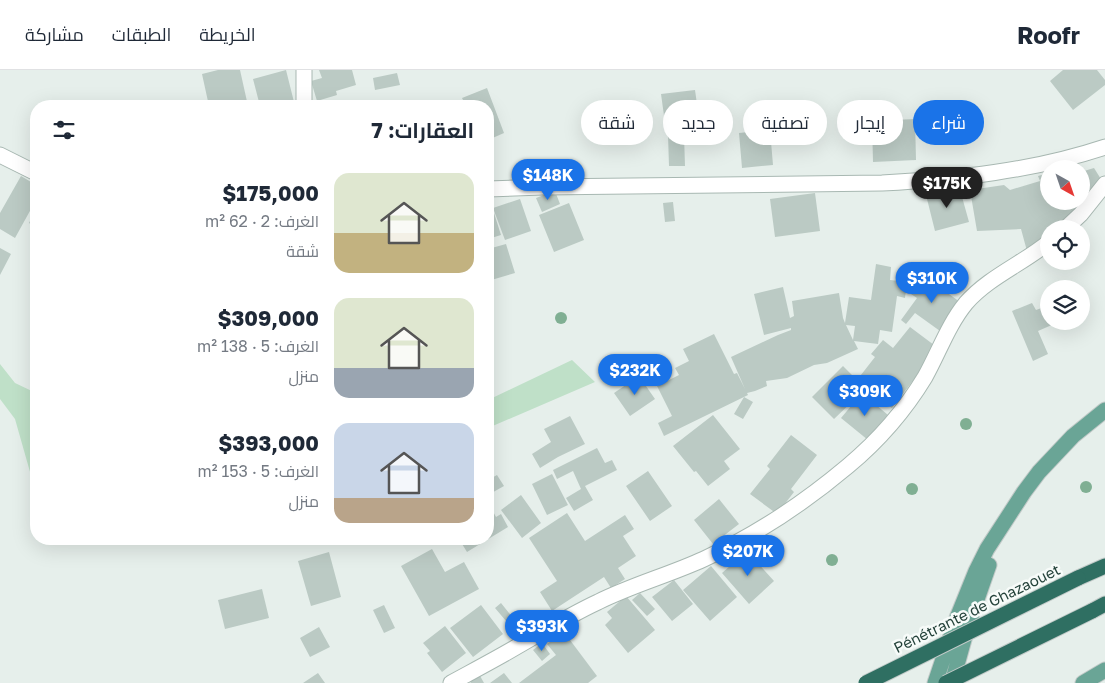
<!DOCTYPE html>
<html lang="ar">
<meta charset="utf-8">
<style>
body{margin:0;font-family:"Golos Text",Cairo,sans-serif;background:#f2f2f3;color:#1f2937;direction:rtl;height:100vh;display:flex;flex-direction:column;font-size:19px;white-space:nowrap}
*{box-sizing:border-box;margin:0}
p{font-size:16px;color:#747a83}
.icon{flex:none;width:28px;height:28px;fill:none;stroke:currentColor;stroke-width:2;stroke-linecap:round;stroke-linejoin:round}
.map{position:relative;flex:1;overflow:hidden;direction:ltr}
.side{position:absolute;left:30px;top:30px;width:464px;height:445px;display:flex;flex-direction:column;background:#fff;border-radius:20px;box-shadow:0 5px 20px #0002;direction:rtl}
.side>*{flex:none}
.top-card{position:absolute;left:509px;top:30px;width:475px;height:45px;direction:rtl;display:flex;gap:10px}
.needle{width:32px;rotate:140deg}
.fabs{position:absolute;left:1040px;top:90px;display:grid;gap:10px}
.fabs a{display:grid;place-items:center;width:50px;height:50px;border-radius:50%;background:#fff;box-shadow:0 5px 20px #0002;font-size:25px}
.price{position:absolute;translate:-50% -42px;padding:0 11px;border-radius:18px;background:#1a73e8;color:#fff;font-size:16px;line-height:32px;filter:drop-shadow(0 1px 2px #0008)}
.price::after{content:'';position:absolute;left:50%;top:30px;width:15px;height:11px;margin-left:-8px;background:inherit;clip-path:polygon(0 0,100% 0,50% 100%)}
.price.on{background:#222;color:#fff}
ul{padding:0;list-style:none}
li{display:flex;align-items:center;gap:15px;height:125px;padding:0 20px}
li span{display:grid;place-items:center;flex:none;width:140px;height:100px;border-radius:15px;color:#555}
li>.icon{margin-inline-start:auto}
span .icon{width:60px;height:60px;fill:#fffc;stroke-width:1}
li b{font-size:21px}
h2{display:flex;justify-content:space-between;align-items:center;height:60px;padding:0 20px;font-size:21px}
.tag{padding:0 18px;border-radius:22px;background:#fff;box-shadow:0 5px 20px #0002;font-size:18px;line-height:45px}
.tag.on{background:#1a73e8;color:#fff}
header{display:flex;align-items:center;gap:30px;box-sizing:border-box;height:70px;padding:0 25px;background:#fff;border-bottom:1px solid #e0e1e3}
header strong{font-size:24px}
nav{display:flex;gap:28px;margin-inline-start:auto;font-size:18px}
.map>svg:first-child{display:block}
.green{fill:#bfe0c8}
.building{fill:#bbcac4;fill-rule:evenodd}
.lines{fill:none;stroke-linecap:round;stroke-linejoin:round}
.minor-casing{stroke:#a8b8b2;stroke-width:17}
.primary-casing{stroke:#c2cac8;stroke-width:17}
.motorway-casing{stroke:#c2cac8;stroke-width:17}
.minor{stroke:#fff;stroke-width:15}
.primary{stroke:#6aa596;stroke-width:15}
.motorway{stroke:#2f6f62;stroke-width:15}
.motorway-bridge-casing{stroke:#c2cac8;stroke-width:17;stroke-linecap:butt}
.motorway-bridge{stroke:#2f6f62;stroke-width:15}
.tree{fill:#80af93}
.labels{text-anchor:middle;stroke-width:5;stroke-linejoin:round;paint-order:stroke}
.street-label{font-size:15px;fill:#24423a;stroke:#f7fbf9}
</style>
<header>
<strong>Roofr</strong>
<nav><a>الخريطة</a><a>الطبقات</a><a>مشاركة</a></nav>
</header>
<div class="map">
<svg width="1105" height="613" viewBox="0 0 1105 613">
<rect width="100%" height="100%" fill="#e6efeb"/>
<path class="green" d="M 572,290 L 595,312 L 488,358 L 488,330 Z
M 0,294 L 15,313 L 36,323 L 36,423 L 15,349 L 0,329 Z"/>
<path class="building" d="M 218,0 L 240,0 L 248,36 L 209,36 L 202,4 Z
M 286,0 L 295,36 L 260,36 L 253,9 Z
M 319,0 L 352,0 L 356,15 L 336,21 L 337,25 L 317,31 L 311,11 L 322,8 Z
M 1063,0 L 1097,0 L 1105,10 L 1105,15 L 1073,40 L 1050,11 Z
M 397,3 L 400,15 L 375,20 L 373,8 Z
M 487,18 L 504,63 L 488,70 L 488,36 L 466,36 L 462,28 Z
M 695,20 L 700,55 L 666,60 L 661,24 Z
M 361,31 L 362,36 L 340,36 L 340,35 Z
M 915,49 L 916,90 L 873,92 L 872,51 Z
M 770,60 L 773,95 L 742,98 L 739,63 Z
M 668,65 L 684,65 L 685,96 L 669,96 Z
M 1094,98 L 1104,114 L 1053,159 L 1049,159 L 1049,163 L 1027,181 L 1021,159 L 977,161 L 970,120 L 1004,115 L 1010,120 L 1040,111 L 1038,106 L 1049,103 L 1049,131 L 1081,131 L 1081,102 Z
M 21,106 L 36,115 L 36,130 L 15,168 L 0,159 L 0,143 Z
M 959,116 L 969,152 L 935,161 L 926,125 Z
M 555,121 L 560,134 L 542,142 L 536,128 Z
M 815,123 L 820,161 L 775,167 L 770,129 Z
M 520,129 L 531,161 L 505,170 L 493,138 Z
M 673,132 L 675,151 L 665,152 L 663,133 Z
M 569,133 L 584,170 L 554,182 L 539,145 Z
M 34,143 L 36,144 L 36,157 L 29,153 Z
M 494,143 L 501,165 L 488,169 L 488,145 Z
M 506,174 L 515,203 L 488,211 L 488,179 Z
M 0,178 L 11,184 L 0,205 Z
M 876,194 L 891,197 L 890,210 L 907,212 L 905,228 L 897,226 L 892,262 L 880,260 L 878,274 L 854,271 L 858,279 L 827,293 L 814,295 L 787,308 L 766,311 L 767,316 L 755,321 L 747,323 L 748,325 L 664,366 L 658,353 L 672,346 L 657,316 L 679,305 L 675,298 L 689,291 L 683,279 L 714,264 L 734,304 L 737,303 L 745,319 L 731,287 L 778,265 L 791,260 L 791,258 L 764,265 L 754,224 L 783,217 L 790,248 L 794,246 L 792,231 L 839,223 L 843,248 L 845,253 L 849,227 L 871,230 ZM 846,255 L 855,256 L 853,270 Z
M 924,206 L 960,232 L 940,261 L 915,243 L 906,254 L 901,250 L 917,228 L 911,224 Z
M 1032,233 L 1036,240 L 1047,236 L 1049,241 L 1049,251 L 1053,251 L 1054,254 L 1038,261 L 1048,284 L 1033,291 L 1012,241 Z
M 910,257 L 938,278 L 892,338 L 861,315 L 854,322 L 858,326 L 834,349 L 812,327 L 843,296 L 857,310 L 875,287 L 871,284 L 883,270 L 893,278 Z
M 639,306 L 655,329 L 630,346 L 614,323 Z
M 862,323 L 888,345 L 868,370 L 841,348 Z
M 744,327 L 753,332 L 743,349 L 734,344 Z
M 713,345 L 740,379 L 724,391 L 730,399 L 708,416 L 696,401 L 694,402 L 673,376 Z
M 570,346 L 585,374 L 558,387 L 540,398 L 532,384 L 551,372 L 544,359 Z
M 791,365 L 817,385 L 791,419 L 794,422 L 777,444 L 750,424 L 770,399 L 767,396 Z
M 597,378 L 605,393 L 612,390 L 617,400 L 585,416 L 593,430 L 574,441 L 566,428 L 581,419 L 573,401 L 557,409 L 553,400 Z
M 648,401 L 672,436 L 650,451 L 626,416 Z
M 552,404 L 568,435 L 547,445 L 532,414 Z
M 497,405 L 504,416 L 488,425 L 488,410 Z
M 521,425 L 541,453 L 522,468 L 501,440 Z
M 719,429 L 739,454 L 713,474 L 694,450 Z
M 488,432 L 496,447 L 501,444 L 508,457 L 467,482 L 459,469 L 488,469 Z
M 567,443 L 585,471 L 625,445 L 634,459 L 623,466 L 636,486 L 618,498 L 625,509 L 611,518 L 604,507 L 552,541 L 540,522 L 557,511 L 529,468 Z
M 432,479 L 445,502 L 464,492 L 479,519 L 429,546 L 401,496 Z
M 747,481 L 774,511 L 749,534 L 722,503 Z
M 329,482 L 341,527 L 311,536 L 298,491 Z
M 711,496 L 737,527 L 710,551 L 683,520 Z
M 674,510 L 693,534 L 672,551 L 652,527 Z
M 262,519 L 269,548 L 225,559 L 218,530 Z
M 640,523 L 655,539 L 647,546 L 632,530 Z
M 626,526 L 655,560 L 628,583 L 605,555 L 612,548 L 607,542 Z
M 501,533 L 522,559 L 512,566 L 508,560 L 511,557 L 495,538 Z
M 384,535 L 395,558 L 384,563 L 373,540 Z
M 481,535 L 503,564 L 473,587 L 450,558 Z
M 445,556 L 466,583 L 442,602 L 427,583 L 430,581 L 423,573 Z
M 319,557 L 330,577 L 310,587 L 300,568 Z
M 564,562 L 597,606 L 588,613 L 519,613 L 556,585 L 547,574 Z
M 542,573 L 550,584 L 542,591 L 533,580 Z
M 318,603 L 325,613 L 303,613 Z
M 504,603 L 512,613 L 490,613 Z
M 479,604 L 484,613 L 471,613 L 469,609 Z"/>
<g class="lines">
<g class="minor-casing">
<path id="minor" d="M 304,0 L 304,36
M 0,85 L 36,103
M 488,119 L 542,117 L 882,113 C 957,109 1033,101 1105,77
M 1065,159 L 1081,144 L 1105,114
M 451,613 C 473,601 496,589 518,576 C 544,561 570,545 598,532 C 632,515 669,505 704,489 C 756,465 804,433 848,396 C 878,371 905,340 925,307 C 939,282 948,255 966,233 C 989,207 1022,194 1049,172"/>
</g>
<g class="primary-casing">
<path id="primary" d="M 935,613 L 957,548 L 976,501 L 987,479 L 1024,422 L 1039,402 L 1073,366 L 1105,340
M 952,613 L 968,555 L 989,495
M 1083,613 L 1105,600"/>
</g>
<g class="motorway-casing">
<path id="motorway" d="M 1078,508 L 1105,496
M 1092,541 L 1105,534"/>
</g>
<use href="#minor" class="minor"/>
<use href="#primary" class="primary"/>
<use href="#motorway" class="motorway"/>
<g class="motorway-bridge-casing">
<path id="motorway-bridge" d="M 866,613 L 1078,508
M 946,613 L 1092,541"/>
</g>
<use href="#motorway-bridge" class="motorway-bridge"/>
</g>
<g class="tree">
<circle cx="561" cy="248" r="6"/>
<circle cx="966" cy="354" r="6"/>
<circle cx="1086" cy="417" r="6"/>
<circle cx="912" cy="419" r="6"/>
<circle cx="832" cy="490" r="6"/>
</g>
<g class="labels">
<g class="street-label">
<text transform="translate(977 539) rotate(-26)" y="5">Pénétrante de Ghazaouet</text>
</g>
</g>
</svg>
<div class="fabs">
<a><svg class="needle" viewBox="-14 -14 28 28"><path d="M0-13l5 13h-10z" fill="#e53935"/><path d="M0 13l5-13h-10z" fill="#747a83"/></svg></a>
<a><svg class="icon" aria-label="locate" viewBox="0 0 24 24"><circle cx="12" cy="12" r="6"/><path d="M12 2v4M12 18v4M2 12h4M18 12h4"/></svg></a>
<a><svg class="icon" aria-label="layers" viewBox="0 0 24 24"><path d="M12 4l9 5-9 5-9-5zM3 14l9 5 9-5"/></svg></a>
</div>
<b class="price" style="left:548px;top:131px">$148K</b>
<b class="price on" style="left:947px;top:139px">$175K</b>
<b class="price" style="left:932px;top:234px">$310K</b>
<b class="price" style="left:635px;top:326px">$232K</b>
<b class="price" style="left:865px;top:347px">$309K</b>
<b class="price" style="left:748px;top:507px">$207K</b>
<b class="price" style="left:542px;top:582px">$393K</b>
<div class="top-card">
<a class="tag on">شراء</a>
<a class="tag">إيجار</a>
<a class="tag">تصفية</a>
<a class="tag">جديد</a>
<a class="tag">شقة</a>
</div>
<section class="side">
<h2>العقارات: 7<svg class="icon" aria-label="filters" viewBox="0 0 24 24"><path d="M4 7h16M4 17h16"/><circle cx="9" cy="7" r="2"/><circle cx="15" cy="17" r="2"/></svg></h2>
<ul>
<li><span style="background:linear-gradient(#dfe7d0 60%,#c2b280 0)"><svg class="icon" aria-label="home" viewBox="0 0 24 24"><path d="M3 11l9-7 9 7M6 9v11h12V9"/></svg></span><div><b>$175,000</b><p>الغرف: 2 · 62 m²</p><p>شقة</p></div></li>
<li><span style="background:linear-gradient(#dfe7d0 70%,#9aa5b1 0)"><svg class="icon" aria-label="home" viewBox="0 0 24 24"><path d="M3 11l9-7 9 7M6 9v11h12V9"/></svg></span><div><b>$309,000</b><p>الغرف: 5 · 138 m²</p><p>منزل</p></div></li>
<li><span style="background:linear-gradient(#c9d6e8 75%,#b9a48a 0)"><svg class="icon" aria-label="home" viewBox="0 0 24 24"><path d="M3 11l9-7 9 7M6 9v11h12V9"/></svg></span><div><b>$393,000</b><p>الغرف: 5 · 153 m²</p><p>منزل</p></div></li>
</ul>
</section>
</div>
